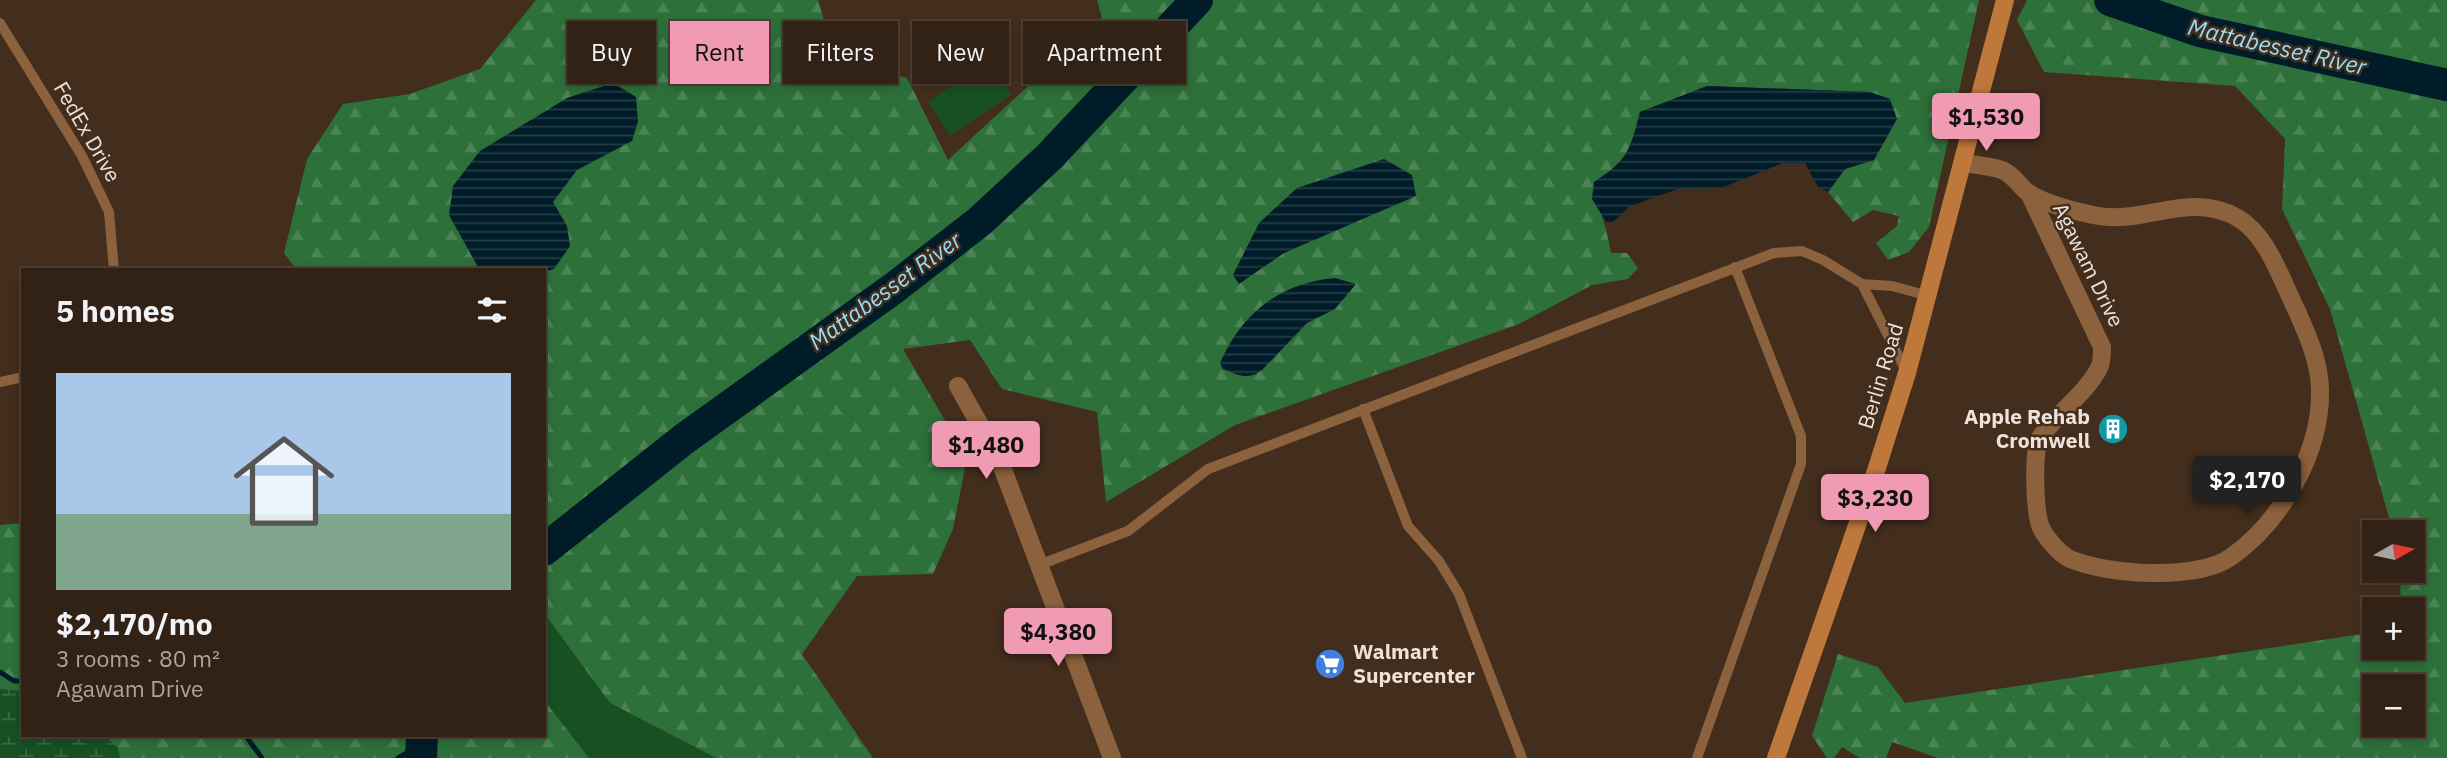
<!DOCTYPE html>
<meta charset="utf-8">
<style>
body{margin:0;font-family:"IBM Plex Sans",sans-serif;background:#3d2f23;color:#f1f3f6;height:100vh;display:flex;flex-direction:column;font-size:26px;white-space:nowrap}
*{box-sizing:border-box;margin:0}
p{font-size:23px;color:#a8a4a1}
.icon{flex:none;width:38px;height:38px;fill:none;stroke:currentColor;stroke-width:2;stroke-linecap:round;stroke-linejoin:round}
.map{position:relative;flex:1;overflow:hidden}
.side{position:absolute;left:21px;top:268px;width:525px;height:469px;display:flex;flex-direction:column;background:#322216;border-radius:0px;box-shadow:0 4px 10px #0003,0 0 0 2px #4d3f35}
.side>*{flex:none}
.hud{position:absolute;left:567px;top:21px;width:665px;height:63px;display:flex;gap:14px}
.needle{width:46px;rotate:81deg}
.buttons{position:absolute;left:2362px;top:520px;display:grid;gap:14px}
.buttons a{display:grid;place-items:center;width:63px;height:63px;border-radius:0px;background:#322216;box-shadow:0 4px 10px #0003,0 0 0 2px #4d3f35;font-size:35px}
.price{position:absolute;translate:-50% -60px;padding:0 16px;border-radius:7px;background:#f19ab3;color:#111;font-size:23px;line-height:46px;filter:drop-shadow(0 2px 4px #0008)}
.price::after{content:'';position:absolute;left:50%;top:42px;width:21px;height:16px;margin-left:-10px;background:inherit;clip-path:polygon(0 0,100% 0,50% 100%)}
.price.active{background:#222;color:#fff}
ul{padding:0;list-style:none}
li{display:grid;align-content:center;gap:14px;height:371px;padding:0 35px}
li+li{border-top:2px solid #4d3f35}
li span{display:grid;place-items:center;height:217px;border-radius:0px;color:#555}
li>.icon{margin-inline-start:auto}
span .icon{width:126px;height:126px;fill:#fffc;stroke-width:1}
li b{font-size:30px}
h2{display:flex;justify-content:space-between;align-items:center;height:84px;padding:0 35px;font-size:30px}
.chip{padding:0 24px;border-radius:0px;background:#322216;box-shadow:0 4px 10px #0003,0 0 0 2px #4d3f35;font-size:24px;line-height:63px}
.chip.active{background:#f19ab3;color:#111}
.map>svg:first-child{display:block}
.grass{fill:#185024}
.forest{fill:url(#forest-firs);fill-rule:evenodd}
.wetland{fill:url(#wetland-marsh)}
.water{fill:url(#water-rules)}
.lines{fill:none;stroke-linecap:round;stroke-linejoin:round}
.stream{stroke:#001c28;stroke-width:5}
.river{stroke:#001c28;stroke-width:32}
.service{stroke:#8c613d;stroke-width:10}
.minor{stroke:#8c613d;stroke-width:18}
.secondary{stroke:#be783c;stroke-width:18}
.labels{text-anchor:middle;stroke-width:5;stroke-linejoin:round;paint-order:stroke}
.street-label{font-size:21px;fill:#f0e2d8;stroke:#432e1d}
.poi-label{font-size:21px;font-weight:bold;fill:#f0e2d8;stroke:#432e1d;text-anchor:end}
.water-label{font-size:23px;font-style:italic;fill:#94ddfb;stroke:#432e1d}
</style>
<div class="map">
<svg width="2447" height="758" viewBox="0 0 2447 758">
<defs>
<pattern id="forest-firs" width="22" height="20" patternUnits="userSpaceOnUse" patternTransform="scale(1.75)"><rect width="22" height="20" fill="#2d703a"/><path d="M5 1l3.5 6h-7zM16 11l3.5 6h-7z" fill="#4c8456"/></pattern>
<pattern id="wetland-marsh" width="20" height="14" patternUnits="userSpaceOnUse" patternTransform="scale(1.75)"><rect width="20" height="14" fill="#185024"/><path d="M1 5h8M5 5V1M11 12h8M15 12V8" fill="none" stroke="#3a6943"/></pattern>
<pattern id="water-rules" width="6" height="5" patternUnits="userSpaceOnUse" patternTransform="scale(1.75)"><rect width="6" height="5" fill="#001c28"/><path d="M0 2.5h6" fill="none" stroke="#263d46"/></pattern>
</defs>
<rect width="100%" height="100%" fill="#432e1d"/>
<path class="grass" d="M 988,61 L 1011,95 L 950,136 L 928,102 Z
M 544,613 L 610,703 L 716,758 L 589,758 L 544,700 Z"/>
<path class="forest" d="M 536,0 L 818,0 L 836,59 L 907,78 L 948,160 L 1102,18 L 1097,0 L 1979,0 L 1929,227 L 1909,252 L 1888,260 L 1876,243 L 1897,226 L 1899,216 L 1873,210 L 1853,222 L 1828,192 L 1845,169 L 1874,160 L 1870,92 L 1707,86 L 1640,112 C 1630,151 1628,160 1594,182 C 1598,208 1607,227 1611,253 L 1627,253 L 1638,268 L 1628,279 L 1592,285 L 1519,324 L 1235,425 L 1106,502 L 1097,412 L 1002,389 L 970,340 L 903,349 L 967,458 L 953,529 L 933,574 L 857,576 L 802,654 L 873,758 L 716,758 L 610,703 L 544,613 L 544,270 L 296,269 L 284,253 L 307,159 L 343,104 L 410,94 L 480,69 Z
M 2027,0 L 2447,0 L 2447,758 L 1938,758 L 1892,742 L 1886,758 L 1860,758 L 1842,747 L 1834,758 L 1827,758 L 1812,736 L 1838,654 L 1878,667 L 1905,703 L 2375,632 L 2375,648 L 2413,648 L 2413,609 L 2401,609 L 2400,571 L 2413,570 L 2413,532 L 2393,532 L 2330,309 L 2282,209 L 2285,139 L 2235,86 L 2044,72 L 2017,20 ZM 2375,686 L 2413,686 L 2413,724 L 2375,724 Z
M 23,523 L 23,735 L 544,735 L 544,700 L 589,758 L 0,758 L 0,525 Z"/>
<path class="wetland" d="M 0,689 L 23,691 L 23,735 L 104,735 L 118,748 L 120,758 L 0,758 Z"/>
<path class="water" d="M 613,83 L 636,97 L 638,121 L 632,141 L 577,170 L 553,202 L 567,226 L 570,246 L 554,269 L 544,272 L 479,269 L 449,215 L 453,186 L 480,151 L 567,98 Z
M 1707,86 L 1870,92 L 1890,99 L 1897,119 L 1874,160 L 1845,169 L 1828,192 L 1818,187 L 1805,163 L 1783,163 L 1721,188 L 1678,189 L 1630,206 L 1613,222 L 1606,222 L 1592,199 L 1594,182 C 1628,160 1630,151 1640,112 Z
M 1384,159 L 1412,175 L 1416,196 L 1284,253 L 1239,284 L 1233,275 L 1259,223 L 1297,188 Z
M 1335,278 L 1356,284 L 1335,309 L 1307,323 L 1262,370 C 1248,381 1238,375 1223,369 L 1220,363 C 1242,313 1280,283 1335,278 Z"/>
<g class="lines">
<path class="stream" d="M 0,672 L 14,681 L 23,681
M 245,735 L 262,758
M 398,758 L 421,745"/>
<path class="river" d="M 2110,0 L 2200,31 L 2447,85
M 544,550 L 684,439 L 894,288 L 980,221 L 1049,157 L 1197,0
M 421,758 L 422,735"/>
<path class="service" d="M 0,23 L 82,156 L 109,212 L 114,270
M 1862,284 L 1906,371
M 0,382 L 23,377
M 1363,409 L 1408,526 L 1439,561 L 1459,594 L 1522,758
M 1039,565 L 1128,531 L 1208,469 L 1774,253 L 1802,251 L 1823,260 L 1862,284 L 1892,286 L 1929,296
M 1697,758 L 1801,464 L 1801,436 L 1735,267"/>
<path class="minor" d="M 1964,163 C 1976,165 1990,166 2002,170 C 2015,175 2020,188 2030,194 C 2047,204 2074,211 2093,215 C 2143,226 2189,190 2238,218 C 2268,236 2281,279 2296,309 C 2307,334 2319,360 2320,388 C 2322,451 2282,521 2231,557 C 2197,581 2108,575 2070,559 C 2058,553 2042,534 2039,522 C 2035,504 2033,457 2039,440 C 2042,433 2048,428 2053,422 C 2067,406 2089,388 2099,368 C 2102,363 2102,353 2102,347 L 2029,193
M 958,386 L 999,459 L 1112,758"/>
<path class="secondary" d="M 1776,758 L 1876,471 L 1907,373 L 2005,0"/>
</g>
<defs>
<g id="building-disc" transform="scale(1.575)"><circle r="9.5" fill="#0f9aa8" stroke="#432e1d"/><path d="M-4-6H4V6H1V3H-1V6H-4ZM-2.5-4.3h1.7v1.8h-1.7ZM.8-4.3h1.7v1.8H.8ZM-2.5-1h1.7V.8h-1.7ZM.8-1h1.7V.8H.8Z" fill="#fff"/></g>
<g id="supermarket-disc" transform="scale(1.575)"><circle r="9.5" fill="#3f7fe0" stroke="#432e1d"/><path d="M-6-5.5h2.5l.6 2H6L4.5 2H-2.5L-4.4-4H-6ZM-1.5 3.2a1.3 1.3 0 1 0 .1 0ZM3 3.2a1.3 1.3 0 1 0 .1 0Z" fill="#fff"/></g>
</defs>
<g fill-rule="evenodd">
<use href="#building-disc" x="2113" y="429"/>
<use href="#supermarket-disc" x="1330" y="664"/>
</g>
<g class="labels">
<g class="street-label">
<text transform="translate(87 132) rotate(60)" y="7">FedEx Drive</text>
<text transform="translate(2088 265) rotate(64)" y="7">Agawam Drive</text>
<text transform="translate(1881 376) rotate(-73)" y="7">Berlin Road</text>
</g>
<g class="poi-label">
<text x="2090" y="424">Apple Rehab<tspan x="2090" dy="24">Cromwell</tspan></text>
<text x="1353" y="659" text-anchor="start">Walmart<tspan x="1353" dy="24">Supercenter</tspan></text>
</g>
<g class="water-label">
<text transform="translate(2277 47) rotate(13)" y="8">Mattabesset River</text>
<text transform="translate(885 291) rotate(-36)" y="8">Mattabesset River</text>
</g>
</g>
</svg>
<div class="buttons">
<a><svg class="needle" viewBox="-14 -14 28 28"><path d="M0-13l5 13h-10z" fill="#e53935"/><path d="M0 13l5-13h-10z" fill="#a8a4a1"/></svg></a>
<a>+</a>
<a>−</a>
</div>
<b class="price" style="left:1986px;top:153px">$1,530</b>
<b class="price" style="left:986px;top:481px">$1,480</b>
<b class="price active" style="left:2247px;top:516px">$2,170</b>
<b class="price" style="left:1875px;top:534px">$3,230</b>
<b class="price" style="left:1058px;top:668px">$4,380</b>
<div class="hud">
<a class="chip">Buy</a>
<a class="chip active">Rent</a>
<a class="chip">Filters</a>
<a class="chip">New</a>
<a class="chip">Apartment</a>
</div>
<section class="side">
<h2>5 homes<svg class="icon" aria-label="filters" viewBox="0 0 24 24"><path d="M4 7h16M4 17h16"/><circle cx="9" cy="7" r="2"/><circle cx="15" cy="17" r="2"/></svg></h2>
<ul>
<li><span style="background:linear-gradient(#a9c7e8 65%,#7fa58c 0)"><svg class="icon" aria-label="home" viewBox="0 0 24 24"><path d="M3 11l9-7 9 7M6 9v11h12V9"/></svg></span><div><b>$2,170/mo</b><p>3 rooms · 80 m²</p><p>Agawam Drive</p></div></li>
</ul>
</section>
</div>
